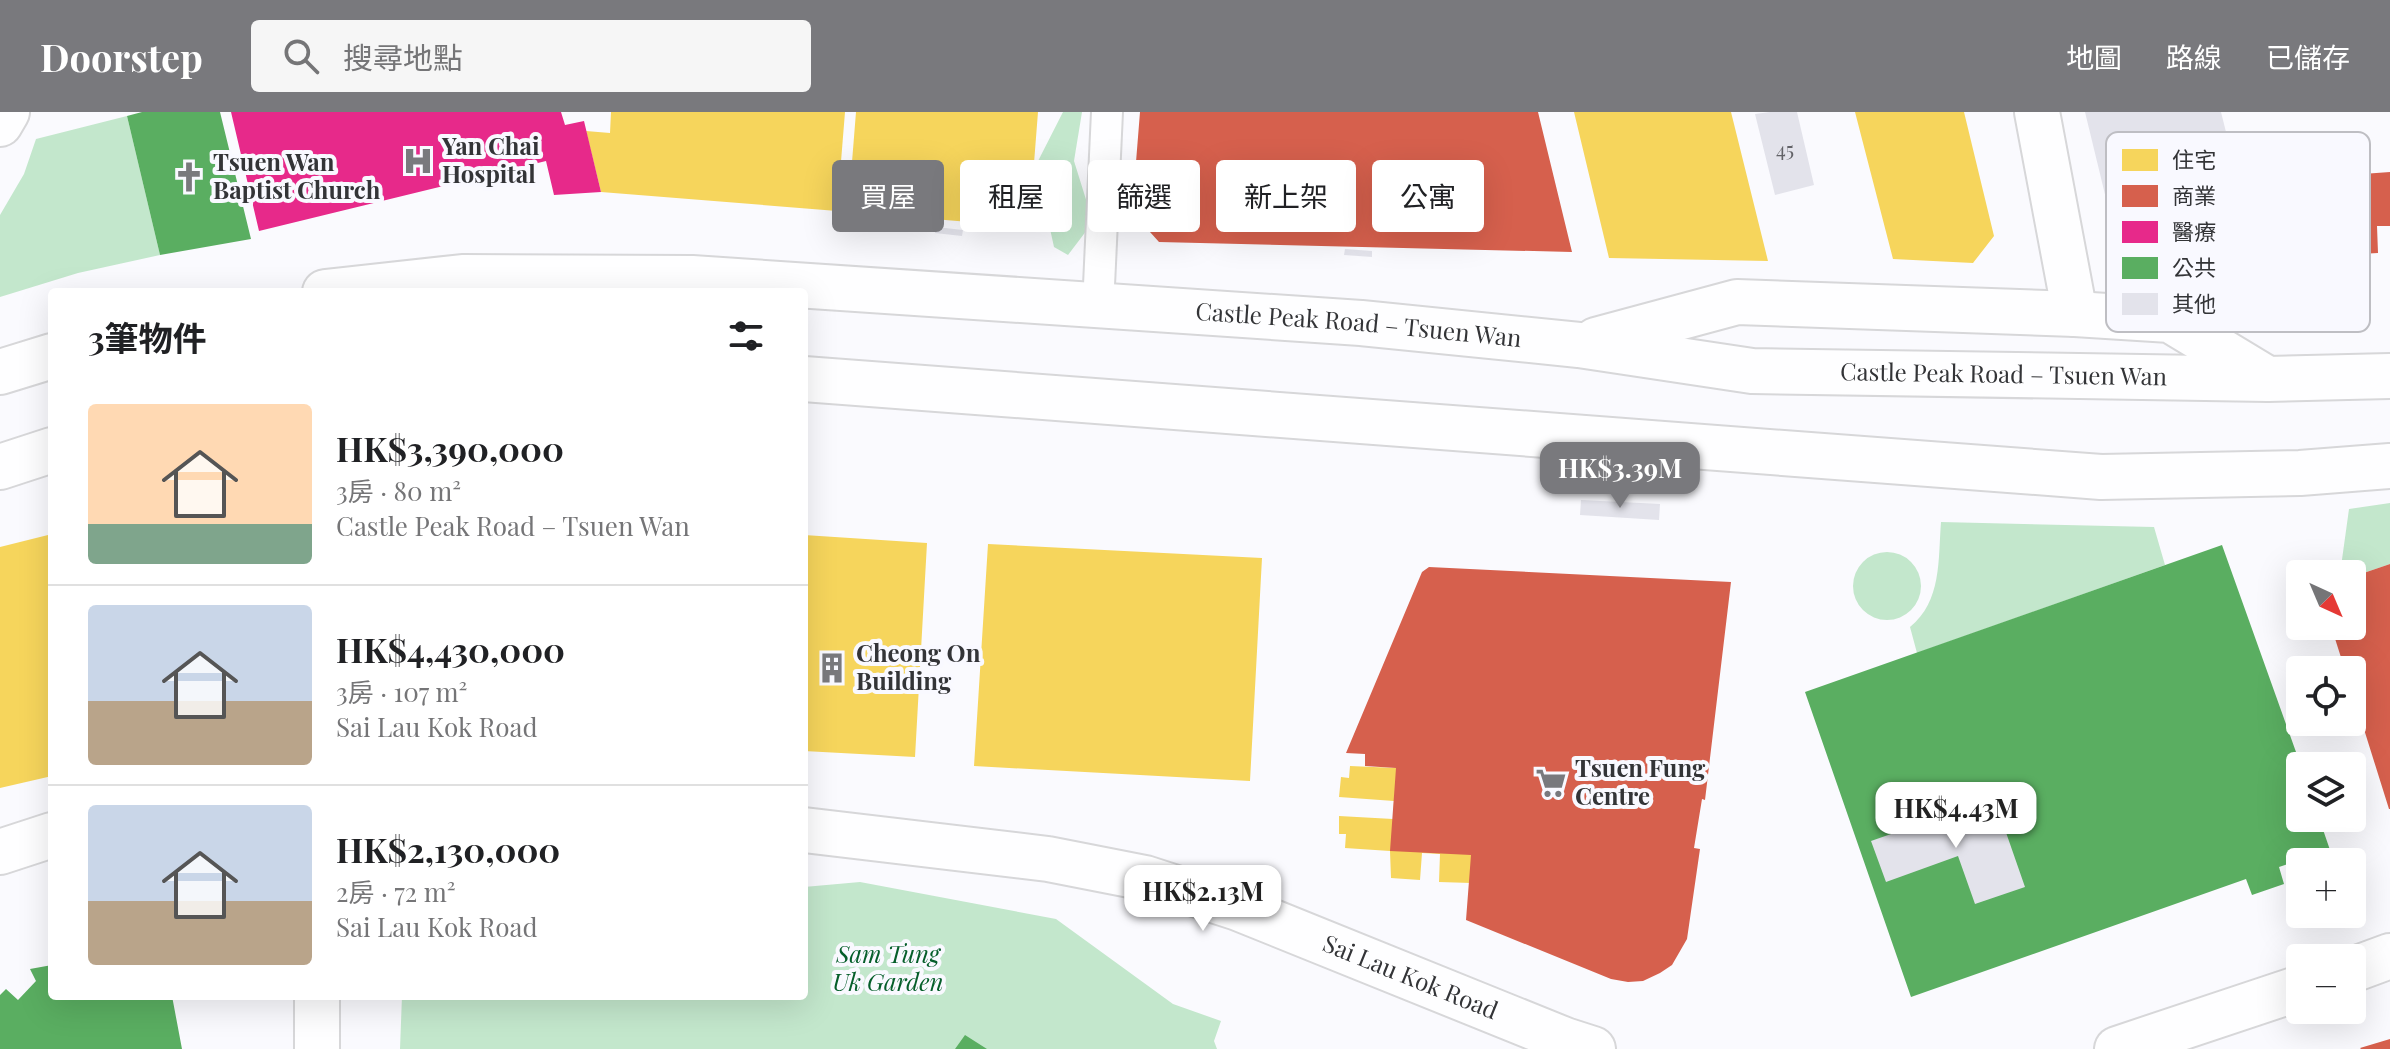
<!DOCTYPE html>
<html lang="zh-TW">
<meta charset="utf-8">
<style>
body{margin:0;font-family:"Playfair Display","Noto Sans TC",serif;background:#f6f6f6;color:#202124;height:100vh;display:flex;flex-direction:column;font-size:30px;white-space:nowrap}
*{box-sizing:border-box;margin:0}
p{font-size:26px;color:#757577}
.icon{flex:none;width:44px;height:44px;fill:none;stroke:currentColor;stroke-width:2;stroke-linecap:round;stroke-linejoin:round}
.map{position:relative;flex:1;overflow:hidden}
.details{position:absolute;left:48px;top:176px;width:760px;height:712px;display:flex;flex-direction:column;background:#fff;border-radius:8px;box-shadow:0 8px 32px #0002}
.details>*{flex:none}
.hud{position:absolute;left:832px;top:48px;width:760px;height:72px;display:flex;gap:16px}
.needle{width:52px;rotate:136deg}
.tools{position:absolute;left:2286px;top:448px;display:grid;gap:16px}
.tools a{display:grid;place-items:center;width:80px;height:80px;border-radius:8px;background:#fff;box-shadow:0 8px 32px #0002;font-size:40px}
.price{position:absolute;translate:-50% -68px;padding:0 18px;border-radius:16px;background:#fff;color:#222;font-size:26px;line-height:52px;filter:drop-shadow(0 2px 4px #0008)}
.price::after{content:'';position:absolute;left:50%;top:48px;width:24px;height:18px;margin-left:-12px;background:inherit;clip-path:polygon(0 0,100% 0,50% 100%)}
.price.active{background:#79797d;color:#fff}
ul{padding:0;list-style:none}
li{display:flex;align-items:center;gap:24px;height:200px;padding:0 40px}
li+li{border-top:2px solid #e0e0e0}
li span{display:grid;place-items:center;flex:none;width:224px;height:160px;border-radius:8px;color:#555}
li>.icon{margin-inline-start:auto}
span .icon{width:96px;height:96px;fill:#fffc;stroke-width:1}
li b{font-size:34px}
h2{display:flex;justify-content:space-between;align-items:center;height:96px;padding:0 40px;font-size:34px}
.chip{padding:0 28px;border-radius:8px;background:#fff;box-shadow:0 8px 32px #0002;font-size:28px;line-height:72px}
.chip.active{background:#79797d;color:#fff}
header{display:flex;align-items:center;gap:48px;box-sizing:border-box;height:112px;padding:0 40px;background:#79797d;color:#fff}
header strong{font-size:38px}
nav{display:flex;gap:44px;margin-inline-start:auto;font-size:28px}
.search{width:560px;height:72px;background:#f6f6f6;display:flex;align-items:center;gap:20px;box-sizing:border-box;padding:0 28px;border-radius:8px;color:#757577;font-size:30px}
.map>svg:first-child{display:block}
.green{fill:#c3e7cc}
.homes{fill:#f6d55c}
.shops{fill:#d6604d}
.health{fill:#e7298a}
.public{fill:#5aae61}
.building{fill:#e3e3eb}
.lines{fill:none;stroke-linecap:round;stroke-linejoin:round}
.pedestrian-casing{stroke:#d7d7d9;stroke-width:34}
.tertiary-casing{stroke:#d7d7d9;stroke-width:48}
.secondary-casing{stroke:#d7d7d9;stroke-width:48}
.primary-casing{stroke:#d7d7d9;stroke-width:48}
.pedestrian{stroke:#fefeff;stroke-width:30}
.tertiary{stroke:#fefeff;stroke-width:44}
.secondary{stroke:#fefeff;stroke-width:44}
.primary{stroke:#fefeff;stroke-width:44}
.labels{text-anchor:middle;stroke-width:8;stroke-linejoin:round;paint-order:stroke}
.number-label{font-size:20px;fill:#626267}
.poi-label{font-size:24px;font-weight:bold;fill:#333437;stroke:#f9f9ff;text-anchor:start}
.street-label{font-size:24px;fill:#333437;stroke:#f9f9ff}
.park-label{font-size:24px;font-style:italic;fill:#055e2a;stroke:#f9f9ff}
.key{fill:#f9f9ff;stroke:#bebec3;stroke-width:2}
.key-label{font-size:22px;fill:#333437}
</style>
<header>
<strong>Doorstep</strong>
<div class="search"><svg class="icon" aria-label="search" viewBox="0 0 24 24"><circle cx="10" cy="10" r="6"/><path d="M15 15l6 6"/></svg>搜尋地點</div>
<nav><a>地圖</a><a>路線</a><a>已儲存</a></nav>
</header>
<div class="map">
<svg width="2390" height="937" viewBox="0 0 2390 937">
<rect width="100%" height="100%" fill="#fafafe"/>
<path class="green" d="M 1063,0 L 1082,0 L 1074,49 L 1093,110 L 1068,143 L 1054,135 L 1036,53 Z
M 127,4 L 160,143 L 78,161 L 0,185 L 0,103 L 24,62 L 36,27 Z
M 2390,391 L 2390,452 L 2352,465 L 2352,462 L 2340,462 L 2349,397 Z
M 1941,410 L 2154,415 L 2165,453 L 1917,541 L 1910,515 C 1942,489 1938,448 1941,410 Z
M1853 474a34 34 0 1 1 68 0a34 34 0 1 1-68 0Z
M 860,770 L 1056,807 L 1173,892 L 1221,909 L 1214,929 L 1217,937 L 400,937 L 402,884 L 804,884 L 804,775 Z"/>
<path class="homes" d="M 611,0 L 845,0 L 837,99 L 601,80 L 586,19 L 610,21 Z
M 856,0 L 1038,0 L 1029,115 L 848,100 Z
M 1574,0 L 1731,0 L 1768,149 L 1609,146 Z
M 1855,0 L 1964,0 L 1994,124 L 1973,151 L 1893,147 Z
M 52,422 L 52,664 L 0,676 L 0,435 Z
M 804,423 L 927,431 L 915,645 L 804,639 Z
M 988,432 L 1262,446 L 1250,669 L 974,654 Z
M 1398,619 L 1429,621 L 1427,658 L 1444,658 L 1448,622 L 1477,624 L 1475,662 L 1518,664 L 1515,694 L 1473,693 L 1472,712 L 1514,715 L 1512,745 L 1471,743 L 1471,771 L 1439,770 L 1440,742 L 1422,741 L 1420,768 L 1391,766 L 1390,739 L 1345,736 L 1346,722 L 1339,722 L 1339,704 L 1393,707 L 1394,689 L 1339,685 L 1341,665 L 1349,666 L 1350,654 L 1396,656 Z"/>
<path class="shops" d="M 1140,0 L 1538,0 L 1572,140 L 1159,130 L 1132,100 Z
M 2390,60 L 2390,114 L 2377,114 L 2378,141 L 2307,145 L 2305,102 L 2336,101 L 2335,64 Z
M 2390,452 L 2390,697 L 2389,697 L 2352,579 L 2352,558 L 2345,558 L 2331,514 L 2352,514 L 2352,465 Z
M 1429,455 L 1731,470 L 1705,688 L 1702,687 L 1694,736 L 1700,737 L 1687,827 L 1672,853 L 1660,861 L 1643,869 L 1628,870 L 1611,867 L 1466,808 L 1471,743 L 1390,739 L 1396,656 L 1365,654 L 1365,642 L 1346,641 L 1422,460 Z
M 2390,927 L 2390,937 L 2361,937 L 2360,936 Z"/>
<path class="health" d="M 231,0 L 561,0 L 565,13 L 584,9 L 601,80 L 554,83 L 546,49 L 259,119 Z"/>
<path class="public" d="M 142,0 L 220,0 L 251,127 L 160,143 L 127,4 Z
M 2222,433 L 2301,654 L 2300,706 L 2319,706 L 2330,738 L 2279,755 L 2284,772 L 2252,783 L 2246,767 L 1911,885 L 1805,580 Z
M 52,853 L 52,884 L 172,884 L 182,937 L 0,937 L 0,883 L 6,877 L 18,888 L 36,869 L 30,857 Z
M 965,923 L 987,937 L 955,937 Z"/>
<path class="building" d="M 1770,0 L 1797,0 L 1814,73 L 1775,83 L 1755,2 Z
M 2085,0 L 2221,0 L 2246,100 L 2117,132 Z
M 878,110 L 906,113 L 905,120 L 878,117 Z
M 936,115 L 963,118 L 962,124 L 935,121 Z
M 1345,137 L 1372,139 L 1372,145 L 1344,143 Z
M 1581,388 L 1660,392 L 1659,408 L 1580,403 Z
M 1994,686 L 2025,775 L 1975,792 L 1958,744 L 1886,770 L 1871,729 Z"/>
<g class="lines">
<g class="pedestrian-casing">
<path id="pedestrian" d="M 1098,195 L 1107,0"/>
</g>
<g class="tertiary-casing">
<g id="tertiary">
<path d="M 2037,0 L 2075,202"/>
<path id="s1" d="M 804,718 L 1048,747 L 1145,766 L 1238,796 L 1565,928 L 1593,937"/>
<path d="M 2352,858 L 2390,844"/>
<path d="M 2117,937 L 2300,876"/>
</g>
</g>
<g class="secondary-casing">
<path id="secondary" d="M 0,740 L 52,723
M 317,937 L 317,884"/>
</g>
<g class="primary-casing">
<g id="primary">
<path d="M 0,12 L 7,0"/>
<path id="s2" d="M 325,180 L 462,165 L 692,166 L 1361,211 L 1579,233 L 1752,259 L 2268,267 L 2390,264"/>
<path d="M 1596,228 L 1737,190 L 2075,202 L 2170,208 L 2266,266"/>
<path d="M 0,260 L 52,244"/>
<path d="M 804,267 L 2101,365 L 2300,361 L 2390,354"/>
<path d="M 0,355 L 52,338"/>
</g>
</g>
<use href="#pedestrian" class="pedestrian"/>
<use href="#tertiary" class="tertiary"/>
<use href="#secondary" class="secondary"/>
<use href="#primary" class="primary"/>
</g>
<defs>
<g id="hospital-bare" transform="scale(2.4)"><path d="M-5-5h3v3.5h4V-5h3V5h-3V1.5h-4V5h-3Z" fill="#79797d" stroke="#f9f9ff" stroke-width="2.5" paint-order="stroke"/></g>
<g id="church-bare" transform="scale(2.4)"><path d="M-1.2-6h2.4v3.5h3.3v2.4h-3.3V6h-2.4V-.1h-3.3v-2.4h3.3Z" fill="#79797d" stroke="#f9f9ff" stroke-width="2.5" paint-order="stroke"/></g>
<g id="building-bare" transform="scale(2.4)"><path d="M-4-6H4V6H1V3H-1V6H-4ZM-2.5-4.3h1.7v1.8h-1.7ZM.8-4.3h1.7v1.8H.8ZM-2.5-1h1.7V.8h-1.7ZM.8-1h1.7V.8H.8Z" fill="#79797d" stroke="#f9f9ff" stroke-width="2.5" paint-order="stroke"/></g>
<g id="supermarket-bare" transform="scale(2.4)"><path d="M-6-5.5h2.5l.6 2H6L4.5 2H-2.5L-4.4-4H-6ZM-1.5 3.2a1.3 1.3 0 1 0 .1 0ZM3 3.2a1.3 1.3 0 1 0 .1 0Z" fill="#79797d" stroke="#f9f9ff" stroke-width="2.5" paint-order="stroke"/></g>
</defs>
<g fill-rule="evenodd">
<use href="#hospital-bare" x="418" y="49"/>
<use href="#church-bare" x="189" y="65"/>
<use href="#building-bare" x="832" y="556"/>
<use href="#supermarket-bare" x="1551" y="671"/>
</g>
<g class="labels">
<g class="number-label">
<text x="1785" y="45">45</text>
</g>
<g class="poi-label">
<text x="442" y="43">Yan Chai<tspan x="442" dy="28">Hospital</tspan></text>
<text x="213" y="59">Tsuen Wan<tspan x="213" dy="28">Baptist Church</tspan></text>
<text x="856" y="550">Cheong On<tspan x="856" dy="28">Building</tspan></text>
<text x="1575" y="665">Tsuen Fung<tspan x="1575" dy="28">Centre</tspan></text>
</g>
<g class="street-label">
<text dy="8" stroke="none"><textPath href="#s2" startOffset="1036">Castle Peak Road – Tsuen Wan</textPath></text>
<text dy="8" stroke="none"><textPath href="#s2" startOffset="1684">Castle Peak Road – Tsuen Wan</textPath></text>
<text dy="8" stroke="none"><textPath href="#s1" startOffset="628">Sai Lau Kok Road</textPath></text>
</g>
<g class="park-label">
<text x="888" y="851">Sam Tung<tspan x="888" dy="28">Uk Garden</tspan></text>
</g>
</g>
<rect x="2106" y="20" width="264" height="200" rx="12" class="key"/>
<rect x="2122" y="37" width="36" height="22" fill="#f6d55c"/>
<rect x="2122" y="73" width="36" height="22" fill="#d6604d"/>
<rect x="2122" y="109" width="36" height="22" fill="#e7298a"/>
<rect x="2122" y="145" width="36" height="22" fill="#5aae61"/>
<rect x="2122" y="181" width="36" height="22" fill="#e3e3eb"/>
<g class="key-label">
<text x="2172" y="56">住宅</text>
<text x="2172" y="92">商業</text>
<text x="2172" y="128">醫療</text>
<text x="2172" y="164">公共</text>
<text x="2172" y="200">其他</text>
</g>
</svg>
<div class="tools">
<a><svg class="needle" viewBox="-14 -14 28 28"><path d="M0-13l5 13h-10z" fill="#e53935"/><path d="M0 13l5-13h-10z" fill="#757577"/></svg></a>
<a><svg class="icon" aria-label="locate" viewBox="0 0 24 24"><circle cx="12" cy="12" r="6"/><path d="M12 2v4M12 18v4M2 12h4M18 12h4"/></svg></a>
<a><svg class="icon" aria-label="layers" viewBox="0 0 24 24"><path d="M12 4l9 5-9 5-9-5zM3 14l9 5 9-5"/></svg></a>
<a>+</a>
<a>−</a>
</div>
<b class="price active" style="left:1620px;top:398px">HK$3.39M</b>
<b class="price" style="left:1956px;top:738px">HK$4.43M</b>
<b class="price" style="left:1203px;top:821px">HK$2.13M</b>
<div class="hud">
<a class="chip active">買屋</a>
<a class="chip">租屋</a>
<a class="chip">篩選</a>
<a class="chip">新上架</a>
<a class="chip">公寓</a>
</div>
<section class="details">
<h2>3筆物件<svg class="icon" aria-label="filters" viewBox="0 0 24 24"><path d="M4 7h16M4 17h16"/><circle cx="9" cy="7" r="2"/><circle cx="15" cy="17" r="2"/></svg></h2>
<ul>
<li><span style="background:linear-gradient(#ffd9b3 75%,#7fa58c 0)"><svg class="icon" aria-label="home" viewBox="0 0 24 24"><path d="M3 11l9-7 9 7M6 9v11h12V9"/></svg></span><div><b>HK$3,390,000</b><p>3房 · 80 m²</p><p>Castle Peak Road – Tsuen Wan</p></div></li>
<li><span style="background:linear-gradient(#c9d6e8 60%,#b9a48a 0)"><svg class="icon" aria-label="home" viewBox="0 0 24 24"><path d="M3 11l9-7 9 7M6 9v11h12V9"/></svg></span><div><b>HK$4,430,000</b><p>3房 · 107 m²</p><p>Sai Lau Kok Road</p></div></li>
<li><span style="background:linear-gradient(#c9d6e8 60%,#b9a48a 0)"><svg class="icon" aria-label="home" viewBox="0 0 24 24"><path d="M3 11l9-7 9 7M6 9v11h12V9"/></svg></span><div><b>HK$2,130,000</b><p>2房 · 72 m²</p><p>Sai Lau Kok Road</p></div></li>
</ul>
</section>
</div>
